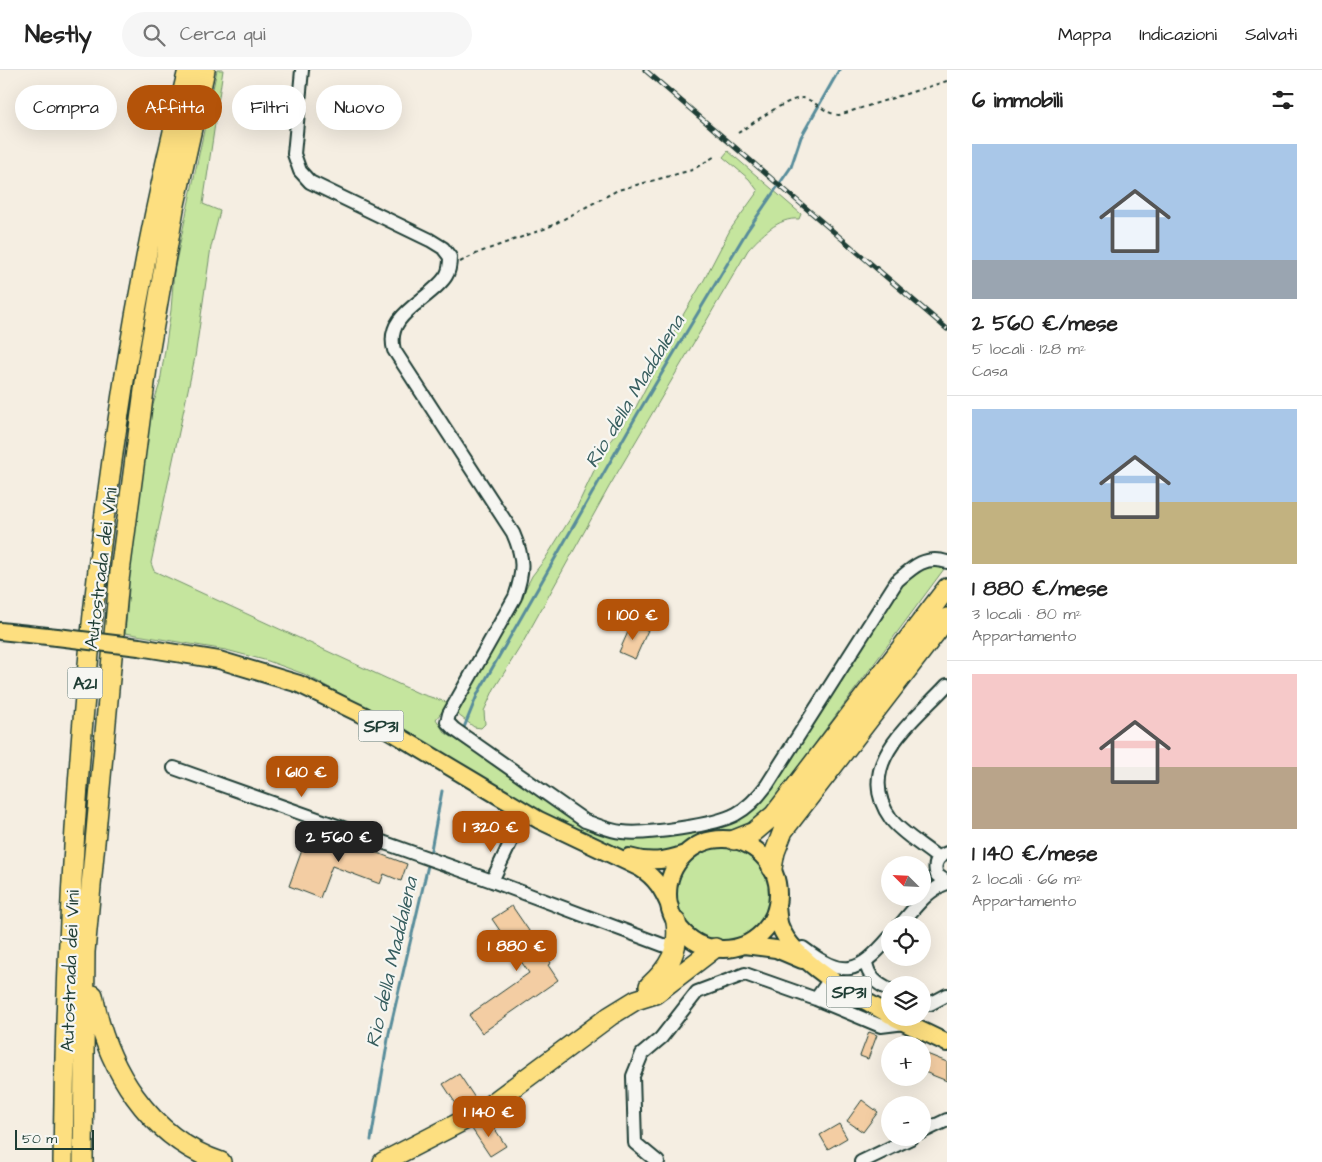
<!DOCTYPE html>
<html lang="it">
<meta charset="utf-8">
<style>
body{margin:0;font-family:"Architects Daughter",sans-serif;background:#f6f6f6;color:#222;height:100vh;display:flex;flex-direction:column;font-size:19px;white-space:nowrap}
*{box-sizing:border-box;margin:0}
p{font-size:16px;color:#767676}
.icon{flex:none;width:28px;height:28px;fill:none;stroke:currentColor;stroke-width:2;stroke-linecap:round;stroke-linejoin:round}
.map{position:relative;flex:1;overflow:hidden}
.details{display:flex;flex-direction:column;background:#fff;width:375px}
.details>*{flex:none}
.guide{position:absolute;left:15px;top:15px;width:475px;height:45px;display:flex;gap:10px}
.needle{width:32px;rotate:294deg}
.controls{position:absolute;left:881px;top:786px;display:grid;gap:10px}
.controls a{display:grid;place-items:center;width:50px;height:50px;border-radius:50%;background:#fff;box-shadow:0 5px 20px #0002;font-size:25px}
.scale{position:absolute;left:15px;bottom:12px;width:79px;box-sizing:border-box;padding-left:5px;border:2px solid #1f3d34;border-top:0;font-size:14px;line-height:18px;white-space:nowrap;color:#1f3d34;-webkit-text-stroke:4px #f6f6f2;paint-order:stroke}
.price{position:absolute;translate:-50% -42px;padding:0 11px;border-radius:10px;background:#b45309;color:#fff;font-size:16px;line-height:32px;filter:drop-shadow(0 1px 2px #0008)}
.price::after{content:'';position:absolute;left:50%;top:30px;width:15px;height:11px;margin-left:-8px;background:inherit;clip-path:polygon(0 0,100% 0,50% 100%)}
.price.current{background:#222;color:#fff}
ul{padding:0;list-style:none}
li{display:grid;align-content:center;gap:10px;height:265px;padding:0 25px}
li+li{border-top:1px solid #e0e0e0}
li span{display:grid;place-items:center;height:155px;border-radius:0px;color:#555}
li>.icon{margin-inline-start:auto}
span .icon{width:90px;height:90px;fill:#fffc;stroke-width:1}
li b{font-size:21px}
h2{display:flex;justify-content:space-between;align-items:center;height:60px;padding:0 25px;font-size:21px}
.pill{padding:0 18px;border-radius:22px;background:#fff;box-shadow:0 5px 20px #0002;font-size:18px;line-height:45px}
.pill.current{background:#b45309;color:#fff}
header{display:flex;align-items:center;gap:30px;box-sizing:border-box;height:70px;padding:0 25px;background:#fff;border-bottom:1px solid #e0e0e0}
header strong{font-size:24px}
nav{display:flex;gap:28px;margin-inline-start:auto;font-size:18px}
.search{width:350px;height:45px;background:#f6f6f6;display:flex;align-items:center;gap:12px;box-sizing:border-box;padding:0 18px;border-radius:28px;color:#767676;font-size:19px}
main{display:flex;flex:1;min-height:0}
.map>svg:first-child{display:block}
.green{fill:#c5e59e;stroke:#729169}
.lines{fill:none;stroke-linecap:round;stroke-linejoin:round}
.stream{stroke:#598d9b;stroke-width:3}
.building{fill:#f3cda3;stroke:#1f3d34}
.minor-casing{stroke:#1f3d34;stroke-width:16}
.major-casing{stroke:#1f3d34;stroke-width:20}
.highway-casing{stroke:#1f3d34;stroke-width:22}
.path{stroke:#1f3d34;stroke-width:2;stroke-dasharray:4 4;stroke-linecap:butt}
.minor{stroke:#f6f6f2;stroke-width:12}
.major{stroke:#fddf80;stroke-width:16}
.highway{stroke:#fddf80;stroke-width:19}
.rail-casing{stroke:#1f3d34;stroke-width:5}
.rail{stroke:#f6f6f2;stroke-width:3;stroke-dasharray:9;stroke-linecap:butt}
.major-bridge-casing{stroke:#1f3d34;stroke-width:20;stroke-linecap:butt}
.major-bridge{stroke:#fddf80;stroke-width:16}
.labels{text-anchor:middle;stroke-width:4.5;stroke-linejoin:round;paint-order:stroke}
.shield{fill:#f6f6f2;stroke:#60746d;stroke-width:1}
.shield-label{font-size:18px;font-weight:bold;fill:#1f3d34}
.street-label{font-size:19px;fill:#1f3d34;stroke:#f6f6f2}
.water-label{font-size:20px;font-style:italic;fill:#375e5f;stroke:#f6f6f2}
</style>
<header>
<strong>Nestly</strong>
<div class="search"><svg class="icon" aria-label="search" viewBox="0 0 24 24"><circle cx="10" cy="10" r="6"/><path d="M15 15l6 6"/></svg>Cerca qui</div>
<nav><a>Mappa</a><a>Indicazioni</a><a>Salvati</a></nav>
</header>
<main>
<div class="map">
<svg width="947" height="1092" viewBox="0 0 947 1092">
<rect width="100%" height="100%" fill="#f5eee2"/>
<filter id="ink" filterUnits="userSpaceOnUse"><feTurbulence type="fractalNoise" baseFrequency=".02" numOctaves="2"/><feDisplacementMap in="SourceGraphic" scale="10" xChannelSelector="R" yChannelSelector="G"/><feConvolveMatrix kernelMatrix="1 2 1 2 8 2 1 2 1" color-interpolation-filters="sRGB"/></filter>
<g filter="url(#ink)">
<path class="green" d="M 217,0 L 223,0 L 203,134 L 220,141 L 211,177 L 195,287 L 151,493 L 154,501 L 418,623 L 449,633 L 436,649 L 444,662 L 579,750 L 605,762 L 743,744 L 901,516 C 915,503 924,493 944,499 L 760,748 L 741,761 L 704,765 L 672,783 L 633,784 L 545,744 L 394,653 L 304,604 L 268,591 L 226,580 L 125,563 L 129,520 L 126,508 L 145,360 L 160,313 L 171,240 L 174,201 Z
M 728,81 L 801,144 L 799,149 C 778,147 761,166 748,180 L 609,417 L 522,574 L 494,619 L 484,641 L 485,654 L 481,658 L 474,657 L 457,644 L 464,627 L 511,547 L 532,506 L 545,489 L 575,441 L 599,390 L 611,370 L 636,337 L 680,250 L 704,210 L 730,160 L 758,121 L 749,109 L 723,87 Z
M676 824a47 47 0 1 1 94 0a47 47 0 1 1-94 0Z"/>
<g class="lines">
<path class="stream" d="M 463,660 L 478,623 L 638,343 L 747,161 L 791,97 L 801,67 L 839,0
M 430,785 L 442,721
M 371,1070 L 389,963 L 429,791"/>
</g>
<path class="building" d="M 632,553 L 648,560 L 635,589 L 619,582 Z
M 310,758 L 407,794 L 401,811 L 384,804 L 380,814 L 332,796 L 320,828 L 289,816 Z
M 512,836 L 551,893 L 548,895 L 558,910 L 482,963 L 469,945 L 529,903 L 492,849 Z
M 869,962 L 877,965 L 868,989 L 860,986 Z
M 922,982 L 947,992 L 947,1011 L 922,1001 Z
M 459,1004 L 477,1031 L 460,1040 L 443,1014 Z
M 862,1030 L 878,1042 L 863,1062 L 847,1051 Z
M 489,1050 L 506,1076 L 490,1086 L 472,1059 Z
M 839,1054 L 847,1068 L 828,1079 L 820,1065 Z"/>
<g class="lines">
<g class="minor-casing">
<path id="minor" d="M 302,0 L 294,84 L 300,101 L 310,112 L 430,170 L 443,178 L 450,187 C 450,193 450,200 446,206 C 430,231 384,243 394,280 L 513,463 C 524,488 524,501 515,527 L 449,644 L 447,652 L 454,659 L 585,751 C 597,755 610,761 622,762 C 645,765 717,755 736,744 C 749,737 758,727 767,715 L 897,511 C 913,497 925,485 947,492
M 174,698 L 492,811 L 525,742
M 947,783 C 937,787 933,795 937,805 L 947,812
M 938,788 C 925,777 900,762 891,749 C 852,695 913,652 947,615
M 492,811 L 676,880
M 900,855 C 914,839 927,820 947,813
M 803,878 C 844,909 858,904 890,867
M 866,892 C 868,907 877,914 890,920
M 816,929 L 830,909
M 922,933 L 930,934 L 947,925
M 922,1062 L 947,1050
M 658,1092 L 635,1073 L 633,1006 L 642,984 L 661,968 L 697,922 L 745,904 L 816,929 L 881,956 L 905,953
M 861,1092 L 911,1068"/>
</g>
<g class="major-casing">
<path id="major" d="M 0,561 L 57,567
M 139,577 L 219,590 L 299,614 L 365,646 L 539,750 L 640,798 C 656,808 663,820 670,837
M668 824a55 55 0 1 1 110 0a55 55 0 1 1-110 0Z
M 629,787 C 649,793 666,791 685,784
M 777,837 C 778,843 778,851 780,856 C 793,892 858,927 890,945
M 744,875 L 776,879 L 802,890
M 895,948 L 947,973"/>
</g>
<g class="highway-casing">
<path id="highway" d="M 734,770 L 754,762 L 774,745 L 947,518
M 772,798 L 775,782 L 783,761 L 947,548
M 649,916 C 669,898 680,880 676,852
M 93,925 C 106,997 149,1068 221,1092
M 63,1092 C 67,728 98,353 188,0
M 83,1092 L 85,882 L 119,510 L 148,290 L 174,139 L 205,0
M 383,1092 L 482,1041 L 610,946 L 636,930 L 655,924 L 715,878"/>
</g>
<path class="path" d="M 738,63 C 751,55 794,22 807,29 C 818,34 827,44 839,45 L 947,11
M 460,192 L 480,182 L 547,158 L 618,120 L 692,100 L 717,85"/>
<use href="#minor" class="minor"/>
<use href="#major" class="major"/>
<use href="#highway" class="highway"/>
<g class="rail-casing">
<path id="rail" d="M 645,0 L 947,259"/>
</g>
<use href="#rail" class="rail"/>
<g class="major-bridge-casing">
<path id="major-bridge" d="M 57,567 L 139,577"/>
</g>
<use href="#major-bridge" class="major-bridge"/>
</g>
</g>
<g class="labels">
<g class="shield">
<rect x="67.5" y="597.5" width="35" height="31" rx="4"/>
<rect x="358.5" y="640.5" width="45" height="31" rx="4"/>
<rect x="826.5" y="906.5" width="45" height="31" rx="4"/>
</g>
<g class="shield-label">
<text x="85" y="619">A21</text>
<text x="381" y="662">SP31</text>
<text x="849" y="928">SP31</text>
</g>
<g class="street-label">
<text transform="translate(100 498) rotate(-83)" y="7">Autostrada dei Vini</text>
<text transform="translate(69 901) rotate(-88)" y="7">Autostrada dei Vini</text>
</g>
<g class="water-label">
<text transform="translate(634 321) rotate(-59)" y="7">Rio della Maddalena</text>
<text transform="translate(391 892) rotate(-77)" y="7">Rio della Maddalena</text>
</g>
</g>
</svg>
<div class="controls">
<a><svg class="needle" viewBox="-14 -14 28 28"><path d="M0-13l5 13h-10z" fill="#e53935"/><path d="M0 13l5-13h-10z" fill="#767676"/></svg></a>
<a><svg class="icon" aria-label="locate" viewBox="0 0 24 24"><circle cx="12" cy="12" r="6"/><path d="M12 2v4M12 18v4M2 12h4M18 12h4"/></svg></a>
<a><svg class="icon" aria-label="layers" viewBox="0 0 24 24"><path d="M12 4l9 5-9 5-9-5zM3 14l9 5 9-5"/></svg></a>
<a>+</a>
<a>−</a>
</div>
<div class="scale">50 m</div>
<b class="price" style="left:633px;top:571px">1 100 €</b>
<b class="price" style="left:302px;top:728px">1 610 €</b>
<b class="price" style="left:491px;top:783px">1 320 €</b>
<b class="price current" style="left:339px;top:793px">2 560 €</b>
<b class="price" style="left:517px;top:902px">1 880 €</b>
<b class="price" style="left:489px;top:1068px">1 140 €</b>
<div class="guide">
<a class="pill">Compra</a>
<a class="pill current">Affitta</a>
<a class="pill">Filtri</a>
<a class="pill">Nuovo</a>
</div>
</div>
<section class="details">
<h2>6 immobili<svg class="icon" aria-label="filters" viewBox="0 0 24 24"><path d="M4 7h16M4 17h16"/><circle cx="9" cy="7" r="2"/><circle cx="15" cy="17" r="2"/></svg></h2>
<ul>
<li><span style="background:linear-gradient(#a9c7e8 75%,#9aa5b1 0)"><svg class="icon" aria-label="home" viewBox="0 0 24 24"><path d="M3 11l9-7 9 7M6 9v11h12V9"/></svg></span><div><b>2 560 €/mese</b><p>5 locali · 128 m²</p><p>Casa</p></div></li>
<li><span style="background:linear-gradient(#a9c7e8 60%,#c2b280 0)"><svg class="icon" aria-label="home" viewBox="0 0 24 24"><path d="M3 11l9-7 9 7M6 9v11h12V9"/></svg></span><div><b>1 880 €/mese</b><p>3 locali · 80 m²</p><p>Appartamento</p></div></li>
<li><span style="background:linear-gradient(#f6c9c9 60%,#b9a48a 0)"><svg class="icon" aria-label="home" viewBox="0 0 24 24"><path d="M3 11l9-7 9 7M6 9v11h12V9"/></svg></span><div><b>1 140 €/mese</b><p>2 locali · 66 m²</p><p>Appartamento</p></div></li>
</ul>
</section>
</main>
